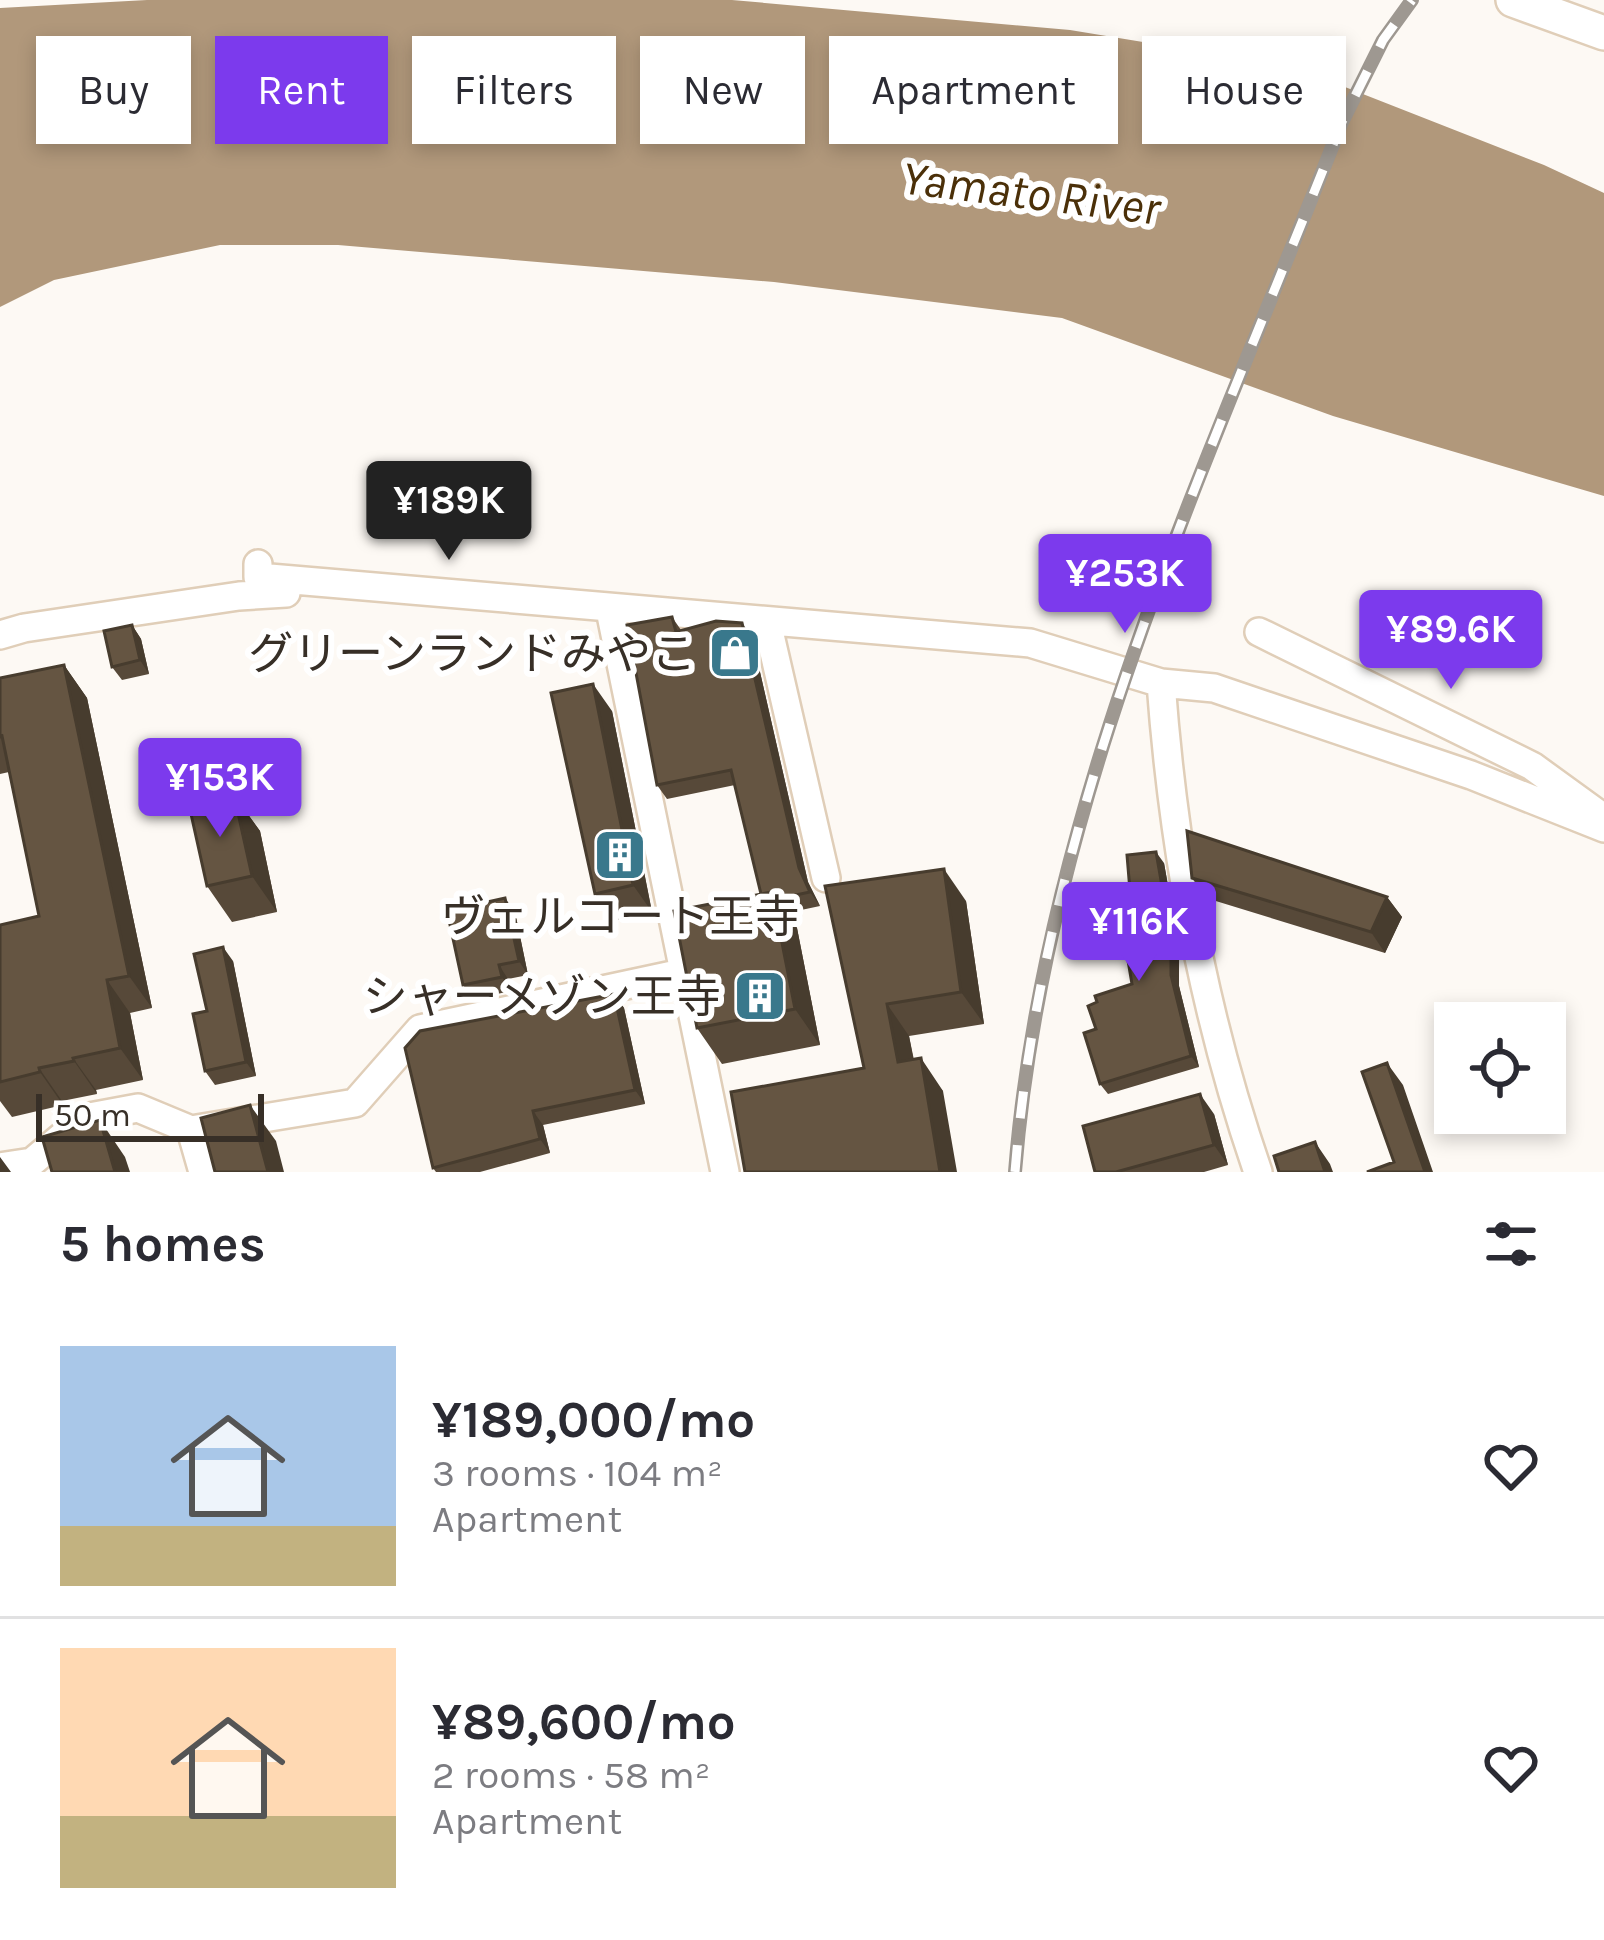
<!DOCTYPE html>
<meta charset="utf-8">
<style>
body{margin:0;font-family:Karla,"Noto Sans JP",sans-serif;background:#f2f2f3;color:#2b2b33;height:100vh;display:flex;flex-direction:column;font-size:45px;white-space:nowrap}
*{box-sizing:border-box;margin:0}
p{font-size:39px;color:#7c7c81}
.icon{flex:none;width:66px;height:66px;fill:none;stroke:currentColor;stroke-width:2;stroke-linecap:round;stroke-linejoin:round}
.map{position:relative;height:1172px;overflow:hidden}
.side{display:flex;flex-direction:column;background:#fff;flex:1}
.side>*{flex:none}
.guide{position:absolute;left:36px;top:36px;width:1533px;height:108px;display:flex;gap:24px}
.controls{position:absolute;left:1434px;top:1002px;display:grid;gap:24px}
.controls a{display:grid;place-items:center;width:132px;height:132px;border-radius:0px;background:#fff;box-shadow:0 6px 18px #0003;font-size:60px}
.scale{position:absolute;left:36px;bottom:30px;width:228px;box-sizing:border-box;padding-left:12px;border:6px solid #372f27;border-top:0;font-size:33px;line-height:42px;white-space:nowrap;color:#372f27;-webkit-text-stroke:9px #fff;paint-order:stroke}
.price{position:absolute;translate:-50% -102px;padding:0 27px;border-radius:12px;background:#7c3aed;color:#fff;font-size:39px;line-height:78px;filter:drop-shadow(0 3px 6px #0008)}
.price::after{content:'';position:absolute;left:50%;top:72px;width:36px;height:27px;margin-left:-18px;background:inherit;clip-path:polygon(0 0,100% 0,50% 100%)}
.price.current{background:#222;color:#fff}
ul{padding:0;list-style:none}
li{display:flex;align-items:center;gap:36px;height:300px;padding:0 60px}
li+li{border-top:3px solid #e1e1e2}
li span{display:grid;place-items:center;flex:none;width:336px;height:240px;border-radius:0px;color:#555}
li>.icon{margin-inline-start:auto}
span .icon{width:144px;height:144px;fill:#fffc;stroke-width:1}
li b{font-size:51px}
h2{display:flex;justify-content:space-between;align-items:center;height:144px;padding:0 60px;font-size:51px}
.tag{padding:0 42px;border-radius:0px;background:#fff;box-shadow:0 6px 18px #0003;font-size:42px;line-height:108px}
.tag.current{background:#7c3aed;color:#fff}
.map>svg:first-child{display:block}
.water{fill:#b1987b}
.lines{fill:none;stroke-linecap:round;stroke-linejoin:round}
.minor-casing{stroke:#e0ceb8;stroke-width:32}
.tertiary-casing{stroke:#e0ceb8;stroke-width:38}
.minor{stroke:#fff;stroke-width:27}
.tertiary{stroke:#fff;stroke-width:33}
.rail-casing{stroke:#9e9891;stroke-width:14}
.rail{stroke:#fff;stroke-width:9;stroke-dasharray:27;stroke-linecap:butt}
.wall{fill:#574939}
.shaded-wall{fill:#473c2e}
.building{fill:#655542;stroke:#473c2e;stroke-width:3}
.labels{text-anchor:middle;stroke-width:12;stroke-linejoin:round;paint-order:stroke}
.poi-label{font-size:45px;fill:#372f27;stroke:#fff;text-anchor:end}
.water-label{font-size:48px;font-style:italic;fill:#4b3009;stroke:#fff}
</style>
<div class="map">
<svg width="1604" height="1172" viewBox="0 0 1604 1172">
<rect width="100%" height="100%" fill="#fdf9f4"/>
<path class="water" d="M 147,0 L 732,0 L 1070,30 L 1294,67 L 1544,165 L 1604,193 L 1604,496 L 1333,416 L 1062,318 L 774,282 L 338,245 L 220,245 L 54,280 L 0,307 L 0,8 Z"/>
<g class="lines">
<g class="minor-casing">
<path id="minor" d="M 258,564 L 258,577 L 1030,643 L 1161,683 L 1214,688 L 1471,775 L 1604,828
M 610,610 L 725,1172
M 767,622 L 826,878
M 1259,632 L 1532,766 L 1601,816
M 0,635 L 24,628 L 239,596 L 286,593
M 1161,683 C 1173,847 1204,1016 1258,1172
M 191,1130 L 203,1172
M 0,1167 L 32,1162 L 84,1118 L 138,1108 L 191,1130 L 355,1103 L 420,1029 L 682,973"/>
</g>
<g class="tertiary-casing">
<path id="tertiary" d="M 1513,0 L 1604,33"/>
</g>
<use href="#minor" class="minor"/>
<use href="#tertiary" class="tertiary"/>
<g class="rail-casing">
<path id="rail" d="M 1015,1172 C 1044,805 1209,461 1342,122 L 1383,40 L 1412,0"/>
</g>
<use href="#rail" class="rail"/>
</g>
<path class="wall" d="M 672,617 L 681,630 L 752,637 L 808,882 L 820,906 L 787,913 L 797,928 L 820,1045 L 722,1064 L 697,1028 L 761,894 L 735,785 L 667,799 L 657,785 Z
M 132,625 L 141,639 L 149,674 L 122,680 L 112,667 Z
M 64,665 L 87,698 L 152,1008 L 130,1013 L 143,1080 L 96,1090 L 97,1094 L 62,1101 L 63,1105 L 12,1117 L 0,1101 L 0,925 L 39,916 L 9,772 L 0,774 L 0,678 Z
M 612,711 L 652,912 L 614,921 L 595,894 Z
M 234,795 L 260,831 L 277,912 L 232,922 L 207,886 Z
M 1164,863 L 1179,948 L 1179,986 L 1199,1067 L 1108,1094 L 1100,1084 L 1096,1029 L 1097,1002 L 1132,984 L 1127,954 L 1118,955 L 1110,944 Z
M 1192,878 L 1387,897 L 1402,917 L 1385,953 L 1206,898 Z
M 825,886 L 966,901 L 984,1024 L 909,1036 L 914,1060 L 943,1091 L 864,1068 Z
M 515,912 L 528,975 L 508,979 L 511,991 L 473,999 L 463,985 Z
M 233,961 L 256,1076 L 215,1085 L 205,1071 L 207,1011 Z
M 614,994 L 624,1008 L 645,1104 L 543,1125 L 550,1153 L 480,1172 L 436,1172 L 433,1168 Z
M 1214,1114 L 1228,1165 L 1204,1172 L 1095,1172 Z"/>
<path class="shaded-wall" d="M 742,623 L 752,637 L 808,882 L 820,906 L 810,892 L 799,868 Z
M 132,625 L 141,639 L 149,674 L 140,660 Z
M 64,665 L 87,698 L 152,1008 L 129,976 Z
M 593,684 L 612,711 L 652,912 L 633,885 Z
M 234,795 L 260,831 L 277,912 L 252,876 Z
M 1156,852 L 1164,863 L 1179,948 L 1179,986 L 1199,1067 L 1191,1056 L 1171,975 Z
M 944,869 L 966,901 L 984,1024 L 961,992 Z
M 772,892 L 797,928 L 820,1045 L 795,1009 Z
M 1387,897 L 1402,917 L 1385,953 L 1371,932 Z
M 505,898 L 515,912 L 528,975 L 519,961 Z
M 223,947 L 233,961 L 256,1076 L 246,1062 Z
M 499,965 L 508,979 L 511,991 L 502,977 Z
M 107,980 L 130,1013 L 143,1080 L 120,1048 Z
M 614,994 L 624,1008 L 645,1104 L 635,1090 Z
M 887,1004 L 909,1036 L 920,1095 L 898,1062 Z
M 73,1058 L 96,1090 L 97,1094 L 74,1061 Z
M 921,1058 L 943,1091 L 957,1172 L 940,1172 Z
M 1387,1063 L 1403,1085 L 1433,1172 L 1425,1172 Z
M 39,1068 L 62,1101 L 63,1105 L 40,1072 Z
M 1200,1094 L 1214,1114 L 1228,1165 L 1214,1145 Z
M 250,1105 L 276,1141 L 284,1172 L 268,1172 Z
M 533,1111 L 543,1125 L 550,1153 L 540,1139 Z
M 100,1120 L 125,1157 L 130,1172 L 115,1172 Z
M 1315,1142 L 1330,1164 L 1333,1172 L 1325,1172 Z
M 0,1157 L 11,1172 L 0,1172 Z"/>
<path class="building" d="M 672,617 L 676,632 L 716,621 L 742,623 L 799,868 L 810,892 L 777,899 L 772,892 L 761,894 L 731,770 L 657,785 L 627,625 Z
M 132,625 L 140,660 L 112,667 L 104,631 Z
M 64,665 L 129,976 L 107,980 L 120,1048 L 73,1058 L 74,1061 L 39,1068 L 40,1072 L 0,1082 L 0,925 L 39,916 L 2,736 L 0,737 L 0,678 Z
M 593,684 L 633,885 L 595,894 L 551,693 Z
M 234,795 L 252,876 L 207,886 L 189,805 Z
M 1187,831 L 1387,897 L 1371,932 L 1192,878 Z
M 1156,852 L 1171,937 L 1171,975 L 1191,1056 L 1100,1084 L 1084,1033 L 1096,1029 L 1088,1006 L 1097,1002 L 1095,996 L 1132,984 L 1125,943 L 1110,944 L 1110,891 L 1130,891 L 1127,855 Z
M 944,869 L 961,992 L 887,1004 L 898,1062 L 921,1058 L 940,1172 L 745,1172 L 731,1092 L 864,1068 L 825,886 Z
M 772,892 L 795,1009 L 697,1028 L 674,911 Z
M 505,898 L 519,961 L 499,965 L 502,977 L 463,985 L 447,911 Z
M 223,947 L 246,1062 L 205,1071 L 193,1014 L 207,1011 L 194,954 Z
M 614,994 L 635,1090 L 533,1111 L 540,1139 L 433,1168 L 405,1048 L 420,1031 Z
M 1387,1063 L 1425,1172 L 1367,1172 L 1394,1162 L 1362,1072 Z
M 1200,1094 L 1214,1145 L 1116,1172 L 1095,1172 L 1083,1126 Z
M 250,1105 L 268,1172 L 215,1172 L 201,1118 Z
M 100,1120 L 115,1172 L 52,1172 L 42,1137 Z
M 1315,1142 L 1325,1172 L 1279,1172 L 1274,1156 Z"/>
<defs>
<g id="shop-square" transform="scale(2.7)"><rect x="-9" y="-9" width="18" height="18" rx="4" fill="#39788c" stroke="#fff"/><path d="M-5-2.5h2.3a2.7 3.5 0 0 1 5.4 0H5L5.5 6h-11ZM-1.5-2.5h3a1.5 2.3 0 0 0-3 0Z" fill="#fff"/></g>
<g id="building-square" transform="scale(2.7)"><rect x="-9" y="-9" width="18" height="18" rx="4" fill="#39788c" stroke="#fff"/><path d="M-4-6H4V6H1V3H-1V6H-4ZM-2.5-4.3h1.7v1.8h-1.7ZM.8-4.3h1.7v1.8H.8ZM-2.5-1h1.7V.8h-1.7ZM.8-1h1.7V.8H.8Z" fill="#fff"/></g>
</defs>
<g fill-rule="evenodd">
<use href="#shop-square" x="735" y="653"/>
<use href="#building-square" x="620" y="855"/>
<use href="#building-square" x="760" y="996"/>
</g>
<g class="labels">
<g class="poi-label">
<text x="696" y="669">グリーンランドみやこ</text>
<text x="620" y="932" text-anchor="middle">ヴェルコート王寺</text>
<text x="721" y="1012">シャーメゾン王寺</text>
</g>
<g class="water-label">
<text transform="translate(1031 192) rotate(7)" y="17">Yamato River</text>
</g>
</g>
</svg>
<div class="controls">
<a><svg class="icon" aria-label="locate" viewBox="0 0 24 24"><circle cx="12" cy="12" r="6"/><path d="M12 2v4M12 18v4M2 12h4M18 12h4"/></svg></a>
</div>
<div class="scale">50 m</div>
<b class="price current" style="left:449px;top:563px">¥189K</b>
<b class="price" style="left:1125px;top:636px">¥253K</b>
<b class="price" style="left:1451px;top:692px">¥89.6K</b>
<b class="price" style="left:220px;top:840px">¥153K</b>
<b class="price" style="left:1139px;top:984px">¥116K</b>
<div class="guide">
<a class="tag">Buy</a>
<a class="tag current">Rent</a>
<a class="tag">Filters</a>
<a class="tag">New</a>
<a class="tag">Apartment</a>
<a class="tag">House</a>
</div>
</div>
<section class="side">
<h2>5 homes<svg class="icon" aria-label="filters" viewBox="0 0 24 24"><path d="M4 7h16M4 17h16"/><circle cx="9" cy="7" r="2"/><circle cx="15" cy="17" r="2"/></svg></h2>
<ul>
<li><span style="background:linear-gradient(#a9c7e8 75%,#c2b280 0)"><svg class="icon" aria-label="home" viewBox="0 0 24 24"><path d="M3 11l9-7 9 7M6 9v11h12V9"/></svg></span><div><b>¥189,000/mo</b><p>3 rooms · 104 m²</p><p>Apartment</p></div><svg class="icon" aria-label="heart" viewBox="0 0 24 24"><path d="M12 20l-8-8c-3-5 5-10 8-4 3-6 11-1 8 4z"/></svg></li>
<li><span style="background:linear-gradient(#ffd9b3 70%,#c2b280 0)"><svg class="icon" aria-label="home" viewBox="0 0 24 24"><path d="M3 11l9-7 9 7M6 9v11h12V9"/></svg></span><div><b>¥89,600/mo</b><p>2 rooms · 58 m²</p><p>Apartment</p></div><svg class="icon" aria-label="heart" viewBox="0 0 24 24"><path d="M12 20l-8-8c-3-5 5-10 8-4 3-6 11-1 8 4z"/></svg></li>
</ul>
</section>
